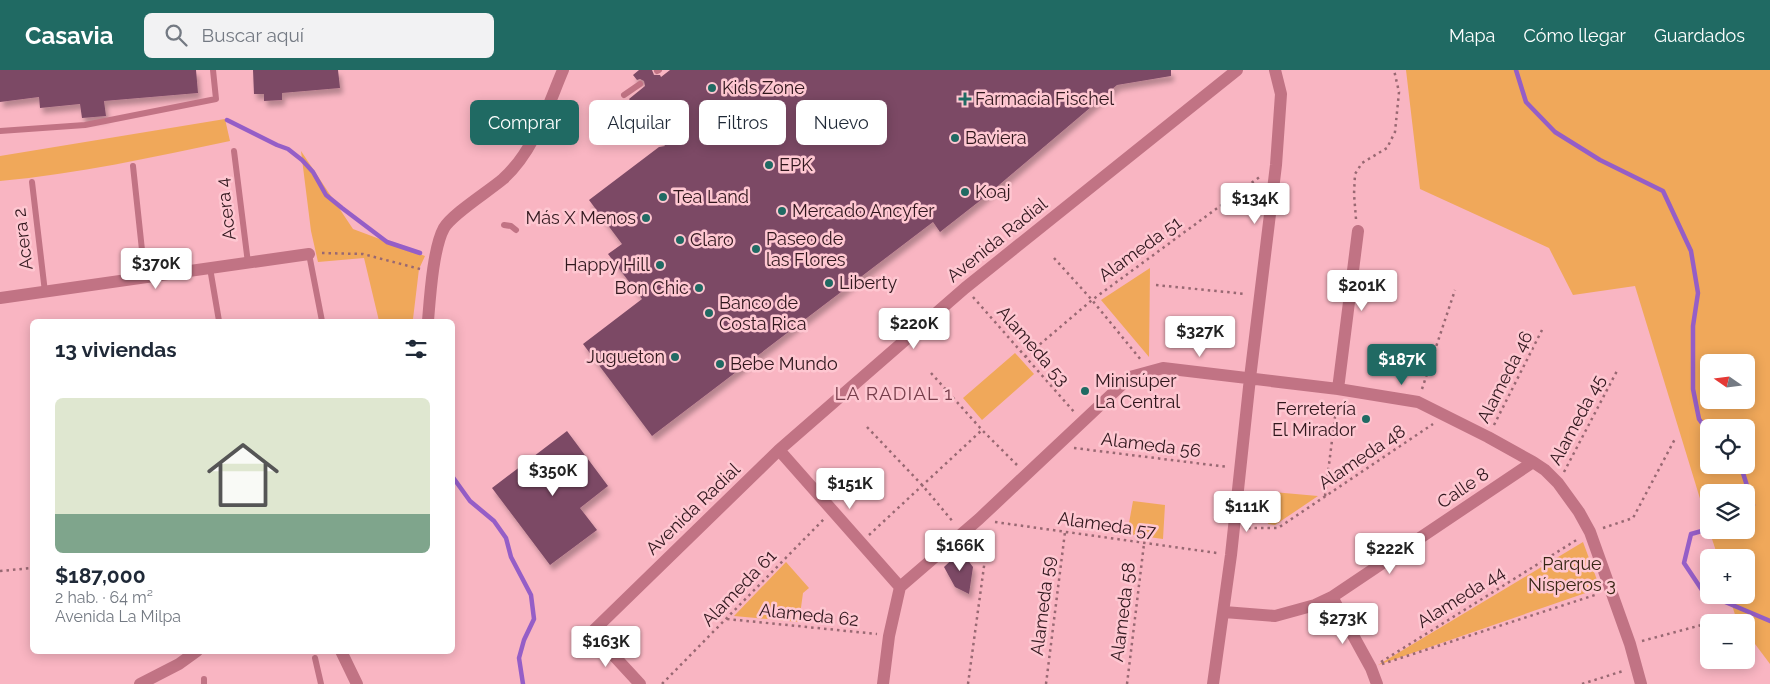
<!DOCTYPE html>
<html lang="es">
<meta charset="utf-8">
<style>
body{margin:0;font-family:Raleway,sans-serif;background:#f2f2f3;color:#1f2937;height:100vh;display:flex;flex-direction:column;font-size:19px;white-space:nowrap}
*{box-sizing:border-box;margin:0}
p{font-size:16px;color:#747a83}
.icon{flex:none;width:28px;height:28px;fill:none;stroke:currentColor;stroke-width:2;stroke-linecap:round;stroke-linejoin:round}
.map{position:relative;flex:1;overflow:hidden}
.drawer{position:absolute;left:30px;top:249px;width:425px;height:335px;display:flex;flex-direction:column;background:#fff;border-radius:8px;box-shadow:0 2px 12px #0003}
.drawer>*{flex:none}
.banner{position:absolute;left:470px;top:30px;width:475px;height:45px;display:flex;gap:10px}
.needle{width:32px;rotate:284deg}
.controls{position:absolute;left:1700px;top:284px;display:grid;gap:10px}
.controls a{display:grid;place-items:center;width:55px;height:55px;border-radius:8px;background:#fff;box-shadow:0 2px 12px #0003;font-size:25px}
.price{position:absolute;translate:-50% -42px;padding:0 11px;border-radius:5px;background:#fff;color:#222;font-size:16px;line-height:32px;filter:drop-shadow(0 1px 2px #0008)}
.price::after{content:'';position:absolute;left:50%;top:30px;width:15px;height:11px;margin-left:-8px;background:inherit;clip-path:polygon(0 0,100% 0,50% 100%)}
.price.active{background:#206a63;color:#fff}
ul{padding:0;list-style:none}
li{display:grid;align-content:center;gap:10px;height:265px;padding:0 25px}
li+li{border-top:1px solid #e0e1e3}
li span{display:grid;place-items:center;height:155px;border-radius:8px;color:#555}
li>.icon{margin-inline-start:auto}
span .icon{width:90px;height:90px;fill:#fffc;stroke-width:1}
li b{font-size:21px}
h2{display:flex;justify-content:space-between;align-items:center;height:60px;padding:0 25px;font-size:21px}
.tag{padding:0 18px;border-radius:8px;background:#fff;box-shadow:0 2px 12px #0003;font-size:18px;line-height:45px}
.tag.active{background:#206a63;color:#fff}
header{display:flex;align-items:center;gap:30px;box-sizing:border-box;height:70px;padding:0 25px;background:#206a63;color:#fff}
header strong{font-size:24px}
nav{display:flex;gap:28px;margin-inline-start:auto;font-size:18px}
.search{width:350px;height:45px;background:#f2f2f3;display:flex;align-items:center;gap:12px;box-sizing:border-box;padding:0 18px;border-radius:8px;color:#747a83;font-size:19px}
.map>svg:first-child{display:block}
.green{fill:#f0a85a;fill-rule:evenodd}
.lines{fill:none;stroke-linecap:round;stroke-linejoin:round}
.stream{stroke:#955ec7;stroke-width:4.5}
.building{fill:#7c4965;filter:url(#shadow)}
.path{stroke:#986872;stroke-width:2.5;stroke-dasharray:2.5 4;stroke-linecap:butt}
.lane{stroke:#c17384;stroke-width:6}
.street{stroke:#c17384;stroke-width:12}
.poi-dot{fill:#206a63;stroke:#fec7d1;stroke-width:2}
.labels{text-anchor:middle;stroke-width:5;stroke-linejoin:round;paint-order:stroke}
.poi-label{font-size:18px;fill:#30171d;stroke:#fec7d1;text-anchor:start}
.street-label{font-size:18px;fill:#30171d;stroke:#fec7d1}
.park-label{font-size:18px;fill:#372614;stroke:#fec7d1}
.neighbourhood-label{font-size:19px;letter-spacing:1px;fill:#773e4b;stroke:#fec7d1}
</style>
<header>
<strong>Casavia</strong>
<div class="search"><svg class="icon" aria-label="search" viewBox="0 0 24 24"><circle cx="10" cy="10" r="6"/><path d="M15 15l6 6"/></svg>Buscar aquí</div>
<nav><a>Mapa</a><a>Cómo llegar</a><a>Guardados</a></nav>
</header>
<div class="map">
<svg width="1770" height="614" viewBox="0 0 1770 614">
<defs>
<filter id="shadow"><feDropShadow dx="3" dy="5.5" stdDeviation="2.5" flood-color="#0004"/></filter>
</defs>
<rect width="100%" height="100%" fill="#f9b5c2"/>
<path class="green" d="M 1406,0 L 1770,0 L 1770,594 L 1746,562 L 1746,552 L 1739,552 L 1736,548 L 1729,525 L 1746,525 L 1746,488 L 1718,487 L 1709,460 L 1746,460 L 1746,422 L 1709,422 L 1709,458 L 1635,216 L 1573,225 L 1549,178 L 1420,119 ZM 1709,292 L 1746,292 L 1746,330 L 1709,330 ZM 1709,358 L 1746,358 L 1746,395 L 1709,395 Z
M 225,49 L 230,71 C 154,87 77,104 0,111 L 0,86 Z
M 301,81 L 353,159 L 425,186 L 419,199 L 413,249 L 379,251 L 364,188 L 318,192 L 311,161 Z
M 1150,198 L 1149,287 L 1101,230 Z
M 1015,283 L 1034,304 L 982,350 L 963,328 Z
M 1273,422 L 1318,426 L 1275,455 L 1268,454 Z
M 1133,431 L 1165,435 L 1163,469 L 1127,464 Z
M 1583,472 L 1600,518 L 1378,595 Z
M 786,492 L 809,518 L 803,523 L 799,552 L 734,546 Z"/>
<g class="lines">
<path class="stream" d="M 1516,0 L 1526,32 L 1555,62 L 1600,90 L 1663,121 L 1691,181 L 1698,223 L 1693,256 L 1693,319 L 1699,349 L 1709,363
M 227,50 L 277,75 L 288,79 L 302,90 L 313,102 L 326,125 L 342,138 L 387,172 L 420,183
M 1735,395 L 1743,403 L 1753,435 L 1746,444
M 452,406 L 470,431 L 494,451 L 506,468 L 511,487 L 531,525 L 534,549 L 524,570 L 519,588 L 523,614
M 1709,459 L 1691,464 L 1684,493 L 1704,523 L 1770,551"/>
</g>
<path class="building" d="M 0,0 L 196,0 L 198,23 L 104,31 L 106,46 L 82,48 L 80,34 L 40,38 L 39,27 L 0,32 Z
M 253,0 L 338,0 L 340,18 L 282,23 L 282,30 L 264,31 L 264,24 L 254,24 Z
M 639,0 L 652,0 L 654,5 L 660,5 L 661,7 L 670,0 L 1171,0 L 1171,6 L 1117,15 L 986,126 L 940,162 L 933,152 L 652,366 L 583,274 L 642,229 L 608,184 L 622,174 L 589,130 L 659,77 L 665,76 L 629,29 L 645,16 L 644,11 L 640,9 L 637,10 L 633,5 Z
M 567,361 L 608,416 L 580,438 L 597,460 L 550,495 L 492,418 Z
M 961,481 L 973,497 L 969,524 L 955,517 L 944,497 Z"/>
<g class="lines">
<path class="path" d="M 1356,149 L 1354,124 L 1355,104 L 1362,93 L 1387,78 L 1395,62 L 1399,22 L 1394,0
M 322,183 L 363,184 L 420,199
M 1054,188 L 1092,230 L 1141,290
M 1156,215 L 1246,224
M 973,227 L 1075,343
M 1025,287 L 1092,230 L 1261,106
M 931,303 L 982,360 L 1017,395
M 1422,319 L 1455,220
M 1494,355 L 1543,258
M 867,357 L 923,416 L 954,453
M 1074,378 L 1228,397
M 1564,402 L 1618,299
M 1325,426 L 1337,331
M 995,452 L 1217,483
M 1248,458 L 1278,458 L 1433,354
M 1603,458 L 1633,448 L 1676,367
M 869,465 L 982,360
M 0,501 L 32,498
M 727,549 L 877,564
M 1709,552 L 1715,551
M 1642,571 L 1709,553
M 1381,592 L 1578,469
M 1382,594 L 1598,524
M 662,614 L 824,449
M 968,614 L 985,489 L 970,472
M 1046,614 L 1065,462
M 1127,614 L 1144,474
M 1582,614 L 1623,601"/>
<path class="lane" d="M 657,1 L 659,0
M 624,25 L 640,14
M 0,61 L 85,55 L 216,29 L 213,0
M 234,81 L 248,193
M 133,96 L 145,208
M 32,112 L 45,222
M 504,155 L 511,156 L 516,160
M 309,184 L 322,251
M 210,198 L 219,251
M 315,588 L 321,614
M 204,609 L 204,614"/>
<path class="street" d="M 0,228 L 309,184
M 428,251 C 430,227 433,178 444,158 C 452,144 489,121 503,109 C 534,81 547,38 563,0
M 1338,319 L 1358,161
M 779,380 L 900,517
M 1332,527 L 1371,598 L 1377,614
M 1224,542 L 1275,546 L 1315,535 L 1332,527 L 1533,392
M 341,581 L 357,614
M 140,614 L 179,594 L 197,581
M 640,614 L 592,562 L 779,380 L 965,218 L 1237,0
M 883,614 L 889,566 L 900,517 L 979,449 L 1130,307 L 1163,298 L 1338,319 L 1418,332 L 1488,367 L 1533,392 L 1545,400 L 1558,413 L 1579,442 L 1590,462 L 1630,574 L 1641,614
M 1213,614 L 1231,485 L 1250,308 L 1276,95 L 1281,24 L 1275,0"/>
</g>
<g class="poi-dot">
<circle cx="712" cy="18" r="5"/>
<path d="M962.5 21.5h5v5h5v5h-5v5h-5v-5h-5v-5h5z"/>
<circle cx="955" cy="68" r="5"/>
<circle cx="769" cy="95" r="5"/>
<circle cx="965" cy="122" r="5"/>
<circle cx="663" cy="127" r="5"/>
<circle cx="782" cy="141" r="5"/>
<circle cx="646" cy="148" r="5"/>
<circle cx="680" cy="170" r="5"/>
<circle cx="756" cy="179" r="5"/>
<circle cx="660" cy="195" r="5"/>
<circle cx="829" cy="213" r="5"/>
<circle cx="699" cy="218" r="5"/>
<circle cx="709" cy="243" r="5"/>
<circle cx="675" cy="287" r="5"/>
<circle cx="720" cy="294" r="5"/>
<circle cx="1085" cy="321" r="5"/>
<circle cx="1366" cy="349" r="5"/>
</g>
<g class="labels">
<g class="poi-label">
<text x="722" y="24">Kids Zone</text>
<text x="975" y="35">Farmacia Fischel</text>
<text x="965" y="74">Baviera</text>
<text x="779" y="101">EPK</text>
<text x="975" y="128">Koaj</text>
<text x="673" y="133">Tea Land</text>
<text x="792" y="147">Mercado Ancyfer</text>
<text x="636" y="154" text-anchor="end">Más X Menos</text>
<text x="766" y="175">Paseo de<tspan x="766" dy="21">las Flores</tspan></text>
<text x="690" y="176">Claro</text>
<text x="650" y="201" text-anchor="end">Happy Hill</text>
<text x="839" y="219">Liberty</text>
<text x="689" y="224" text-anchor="end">Bon Chic</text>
<text x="719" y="239">Banco de<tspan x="719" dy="21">Costa Rica</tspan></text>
<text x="665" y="293" text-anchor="end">Jugueton</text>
<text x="730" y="300">Bebe Mundo</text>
<text x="1095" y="317">Minisúper<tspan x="1095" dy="21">La Central</tspan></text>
<text x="1356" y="345" text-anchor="end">Ferretería<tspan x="1356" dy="21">El Mirador</tspan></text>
</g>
<g class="street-label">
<text transform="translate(226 139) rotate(-97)" y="6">Acera 4</text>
<text transform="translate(23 169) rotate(-97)" y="6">Acera 2</text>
<text transform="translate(997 170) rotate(-39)" y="6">Avenida Radial</text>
<text transform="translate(1140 179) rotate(-36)" y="6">Alameda 51</text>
<text transform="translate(1033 276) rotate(49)" y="6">Alameda 53</text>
<text transform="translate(1505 307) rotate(-63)" y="6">Alameda 46</text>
<text transform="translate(1577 350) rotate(-62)" y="6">Alameda 45</text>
<text transform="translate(1151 375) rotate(7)" y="6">Alameda 56</text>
<text transform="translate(1362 387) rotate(-34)" y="6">Alameda 48</text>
<text transform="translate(1463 418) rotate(-34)" y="6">Calle 8</text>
<text transform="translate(693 439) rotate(-44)" y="6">Avenida Radial</text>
<text transform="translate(1107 455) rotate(8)" y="6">Alameda 57</text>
<text transform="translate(739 518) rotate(-46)" y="6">Alameda 61</text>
<text transform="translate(1461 527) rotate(-32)" y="6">Alameda 44</text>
<text transform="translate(1043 536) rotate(-83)" y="6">Alameda 59</text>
<text transform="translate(1123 542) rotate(-83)" y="6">Alameda 58</text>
<text transform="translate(809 545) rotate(6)" y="6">Alameda 62</text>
</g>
<g class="park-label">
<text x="1572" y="500">Parque<tspan x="1572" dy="21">Nísperos 3</tspan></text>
</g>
<g class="neighbourhood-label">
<text x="894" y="330">LA RADIAL 1</text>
</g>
</g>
</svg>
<div class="controls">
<a><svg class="needle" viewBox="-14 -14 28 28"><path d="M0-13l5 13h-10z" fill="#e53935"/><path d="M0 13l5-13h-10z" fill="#747a83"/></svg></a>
<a><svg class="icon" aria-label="locate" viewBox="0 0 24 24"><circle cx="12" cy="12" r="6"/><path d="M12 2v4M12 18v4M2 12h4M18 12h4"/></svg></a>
<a><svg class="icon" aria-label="layers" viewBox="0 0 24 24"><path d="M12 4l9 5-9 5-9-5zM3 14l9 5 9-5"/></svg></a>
<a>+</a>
<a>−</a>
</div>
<b class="price" style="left:1255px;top:155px">$134K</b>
<b class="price" style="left:156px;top:220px">$370K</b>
<b class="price" style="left:1362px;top:242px">$201K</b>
<b class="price" style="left:914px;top:280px">$220K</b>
<b class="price" style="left:1200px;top:288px">$327K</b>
<b class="price active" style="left:1402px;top:316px">$187K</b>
<b class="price" style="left:553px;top:427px">$350K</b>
<b class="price" style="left:850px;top:440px">$151K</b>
<b class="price" style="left:1247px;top:463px">$111K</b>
<b class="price" style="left:960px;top:502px">$166K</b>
<b class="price" style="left:1390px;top:505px">$222K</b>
<b class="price" style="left:1343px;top:575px">$273K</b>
<b class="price" style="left:606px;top:598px">$163K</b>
<div class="banner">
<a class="tag active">Comprar</a>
<a class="tag">Alquilar</a>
<a class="tag">Filtros</a>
<a class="tag">Nuevo</a>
</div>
<section class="drawer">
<h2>13 viviendas<svg class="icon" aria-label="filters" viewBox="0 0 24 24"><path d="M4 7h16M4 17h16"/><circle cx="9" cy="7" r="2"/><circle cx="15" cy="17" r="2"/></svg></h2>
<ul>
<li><span style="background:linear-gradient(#dfe7d0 75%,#7fa58c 0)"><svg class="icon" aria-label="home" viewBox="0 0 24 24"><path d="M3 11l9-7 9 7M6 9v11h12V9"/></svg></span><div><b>$187,000</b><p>2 hab. · 64 m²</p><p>Avenida La Milpa</p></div></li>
</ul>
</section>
</div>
